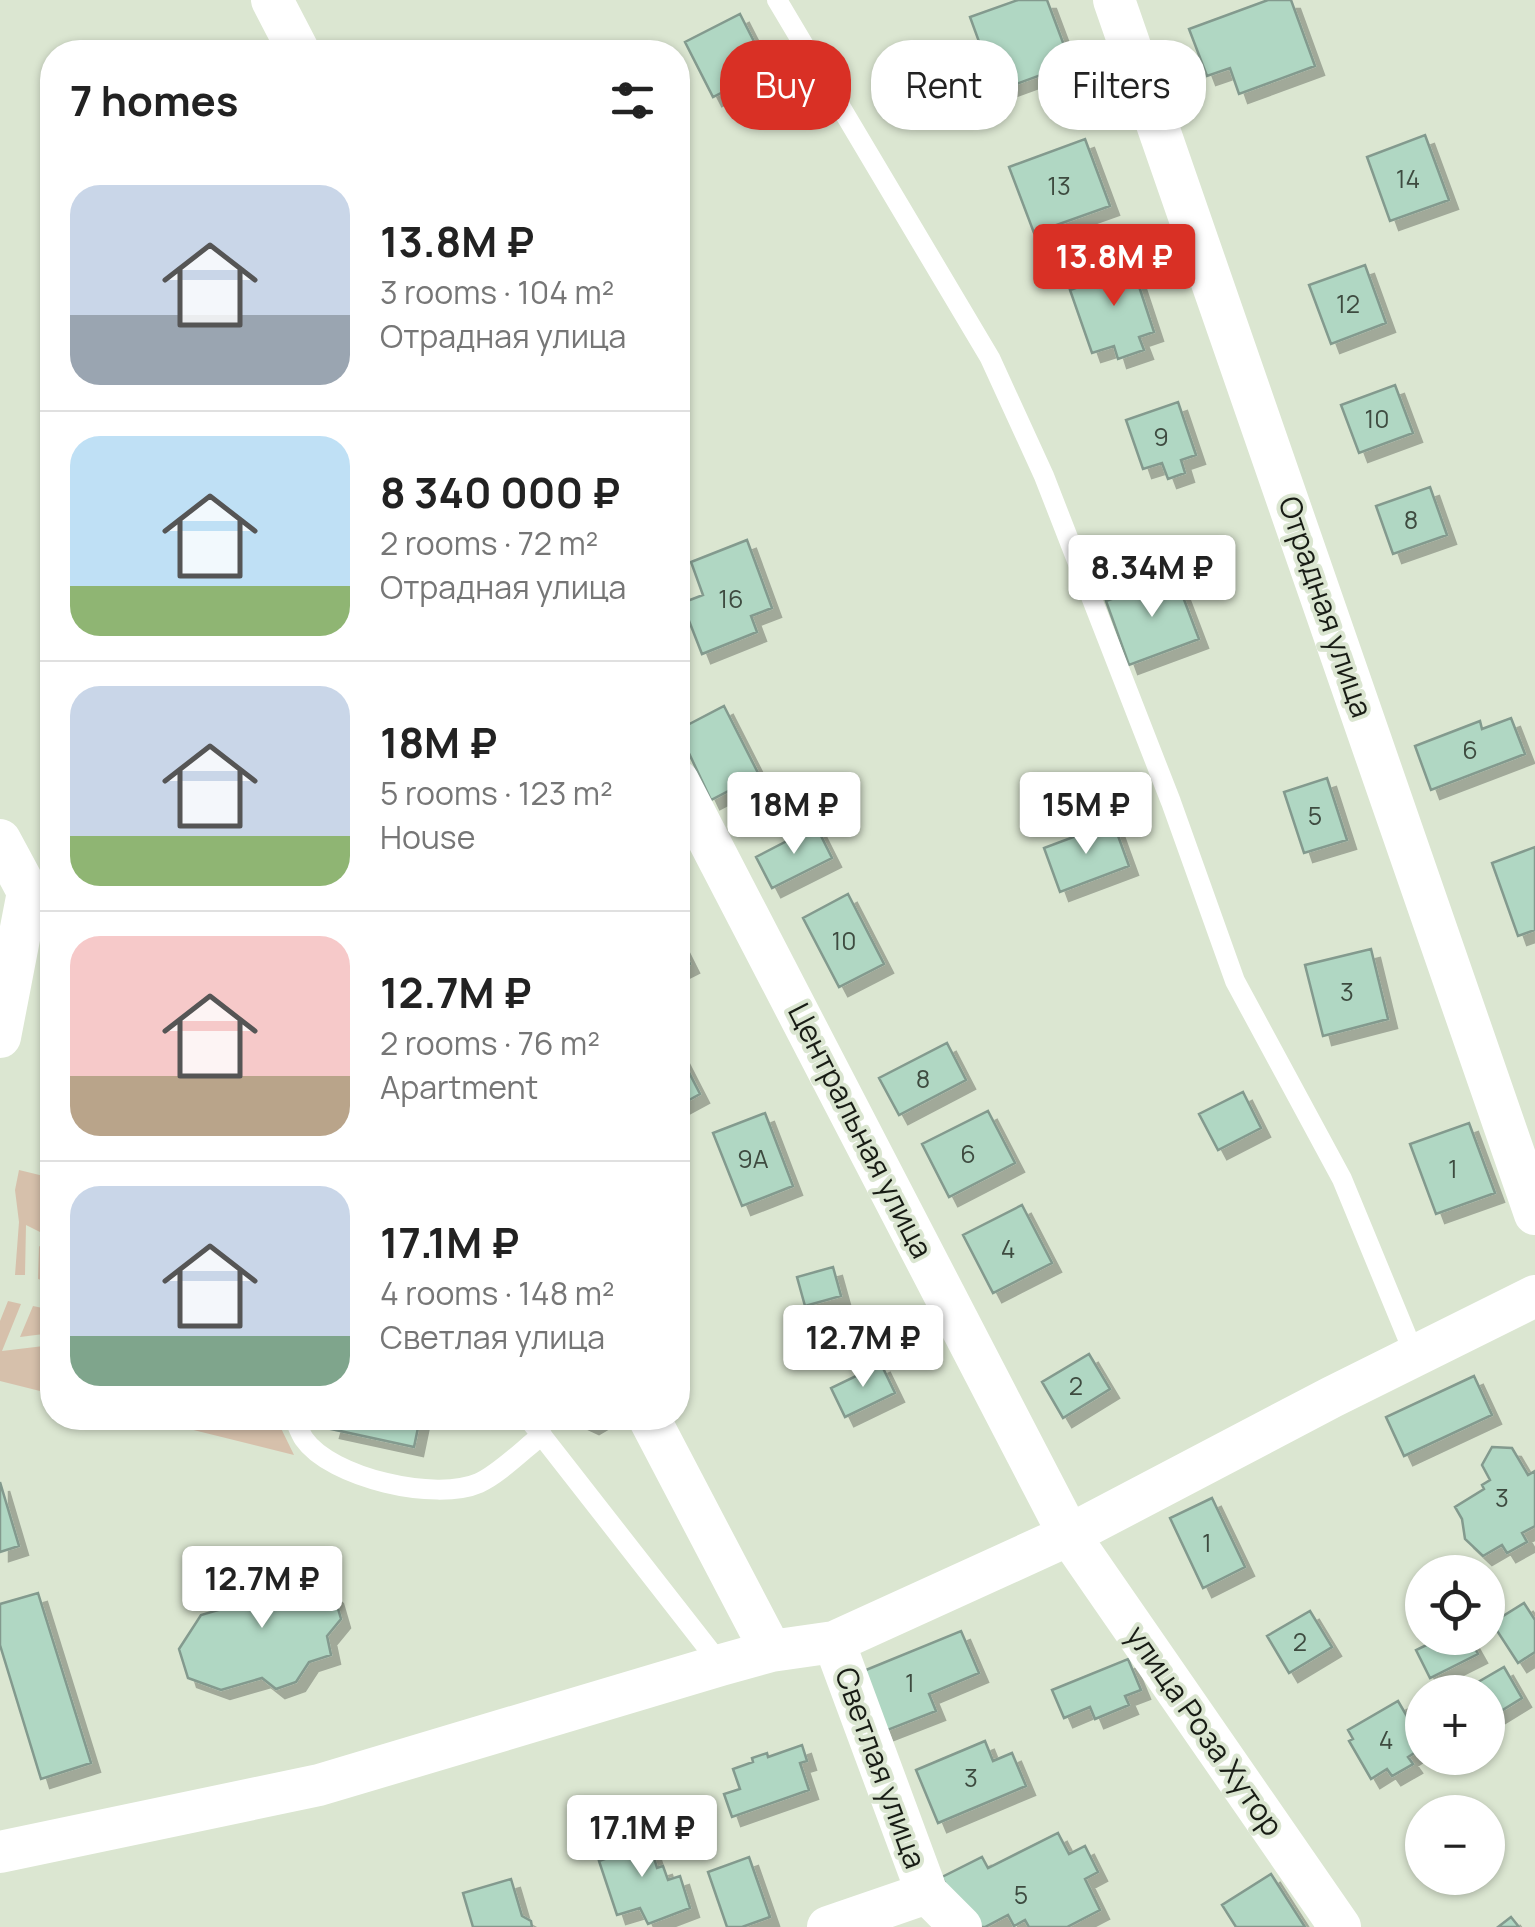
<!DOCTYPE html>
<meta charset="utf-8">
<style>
body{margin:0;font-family:Manrope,sans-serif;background:#f6f6f6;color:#222;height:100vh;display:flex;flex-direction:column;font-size:38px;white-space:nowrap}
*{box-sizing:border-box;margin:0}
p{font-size:32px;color:#767676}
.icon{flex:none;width:55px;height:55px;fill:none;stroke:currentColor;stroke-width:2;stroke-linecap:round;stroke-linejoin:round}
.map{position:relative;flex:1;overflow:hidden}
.sheet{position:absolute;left:40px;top:40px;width:650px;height:1390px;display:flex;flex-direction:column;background:#fff;border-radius:40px;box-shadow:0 2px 8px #0004}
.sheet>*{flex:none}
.banner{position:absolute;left:720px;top:40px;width:665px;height:90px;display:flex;gap:20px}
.controls{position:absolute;left:1405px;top:1555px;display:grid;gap:20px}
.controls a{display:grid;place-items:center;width:100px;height:100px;border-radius:50%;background:#fff;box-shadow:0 2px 8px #0004;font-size:50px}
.price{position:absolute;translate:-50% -85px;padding:0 22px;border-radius:10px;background:#fff;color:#222;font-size:32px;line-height:65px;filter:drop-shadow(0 2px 5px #0008)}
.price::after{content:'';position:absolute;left:50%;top:60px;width:30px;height:22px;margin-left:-15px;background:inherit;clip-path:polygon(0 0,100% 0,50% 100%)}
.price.on{background:#d93025;color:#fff}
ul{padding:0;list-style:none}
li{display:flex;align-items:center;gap:30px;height:250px;padding:0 30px}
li+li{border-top:2px solid #e0e0e0}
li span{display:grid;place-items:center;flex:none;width:280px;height:200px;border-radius:30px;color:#555}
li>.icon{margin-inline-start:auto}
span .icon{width:120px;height:120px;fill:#fffc;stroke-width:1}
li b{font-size:42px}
h2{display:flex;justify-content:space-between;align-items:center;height:120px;padding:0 30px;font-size:42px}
.tag{padding:0 35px;border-radius:40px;background:#fff;box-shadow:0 2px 8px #0004;font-size:35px;line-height:90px}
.tag.on{background:#d93025;color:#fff}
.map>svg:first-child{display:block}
.green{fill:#d6c0ab}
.building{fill:#b0d7c3;stroke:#839a8e;stroke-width:2.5;filter:url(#shadow)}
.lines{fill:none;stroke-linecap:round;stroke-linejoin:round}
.lane{stroke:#fff;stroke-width:20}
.street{stroke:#fff;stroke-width:42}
.labels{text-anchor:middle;stroke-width:8;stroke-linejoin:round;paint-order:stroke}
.number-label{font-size:25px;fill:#3e4b40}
.street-label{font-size:30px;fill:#181c15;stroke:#dbe6d1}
</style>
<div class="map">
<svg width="1535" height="1927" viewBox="0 0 1535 1927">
<defs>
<filter id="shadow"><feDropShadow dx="9" dy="9" stdDeviation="0" flood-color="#0004"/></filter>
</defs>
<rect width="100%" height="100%" fill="#dbe6d1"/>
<path class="green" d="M 19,1170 L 52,1178 L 52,1238 L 26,1225 L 25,1275 L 15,1275 L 19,1222 L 15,1190 Z
M 39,1246 L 52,1253 L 52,1283 L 38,1279 Z
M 8,1301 L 21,1304 L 2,1351 L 52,1345 L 52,1394 L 0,1381 L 0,1321 Z
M 33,1306 L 52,1310 L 52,1333 L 20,1337 Z
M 145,1418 L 194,1418 L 221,1429 L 224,1418 L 276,1418 L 294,1455 Z"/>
<path class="building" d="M 1018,0 L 1047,0 L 1071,64 L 997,91 L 970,17 Z
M 1268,0 L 1291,0 L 1315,66 L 1239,94 L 1230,68 L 1207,76 L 1189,29 Z
M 740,14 L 768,69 L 713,97 L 685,42 Z
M 228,42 L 233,52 L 208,52 Z
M 1425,135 L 1449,200 L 1390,221 L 1367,157 Z
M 1085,139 L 1110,206 L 1034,233 L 1009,167 Z
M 1128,253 L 1154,332 L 1139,337 L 1144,350 L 1118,359 L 1114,346 L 1092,353 L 1070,290 L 1099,280 L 1094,265 Z
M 1365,265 L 1386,323 L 1331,344 L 1309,285 Z
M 1395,385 L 1413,433 L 1359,453 L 1341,405 Z
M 1178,402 L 1196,455 L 1181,460 L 1185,473 L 1168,479 L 1162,463 L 1143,469 L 1126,420 Z
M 1430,487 L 1447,535 L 1393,554 L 1376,506 Z
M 747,540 L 772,608 L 751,616 L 757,632 L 702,654 L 682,603 L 703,595 L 691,562 Z
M 1175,576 L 1199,639 L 1129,665 L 1106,601 Z
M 724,706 L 759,775 L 711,800 L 678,730 Z
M 1511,718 L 1525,754 L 1431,790 L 1415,746 L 1480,721 L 1482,729 Z
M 1327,778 L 1347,840 L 1304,853 L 1284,792 Z
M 1113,822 L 1129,866 L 1060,892 L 1044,848 Z
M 816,826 L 832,858 L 772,888 L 756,857 Z
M 1535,847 L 1535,930 L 1518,936 L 1492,863 Z
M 848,894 L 884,964 L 839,987 L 803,918 Z
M 678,940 L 690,964 L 678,970 Z
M 1371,949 L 1388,1019 L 1323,1036 L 1305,965 Z
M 947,1043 L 966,1080 L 899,1115 L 879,1078 Z
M 678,1051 L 700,1094 L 678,1106 Z
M 1243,1092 L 1261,1128 L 1218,1150 L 1199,1114 Z
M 988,1111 L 1015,1163 L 949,1197 L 922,1144 Z
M 765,1113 L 793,1186 L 742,1206 L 713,1133 Z
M 1469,1123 L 1495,1193 L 1436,1214 L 1410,1144 Z
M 1022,1205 L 1052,1263 L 993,1293 L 963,1235 Z
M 833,1267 L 841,1296 L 805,1306 L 797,1277 Z
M 1089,1354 L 1110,1389 L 1063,1418 L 1042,1382 Z
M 881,1364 L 895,1393 L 845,1417 L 831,1388 Z
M 1474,1376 L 1492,1415 L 1404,1456 L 1386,1417 Z
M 334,1418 L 420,1418 L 414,1447 L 331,1429 Z
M 575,1418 L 602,1418 L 590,1425 Z
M 1492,1447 L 1512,1448 L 1528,1475 L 1535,1471 L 1535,1526 L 1522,1533 L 1527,1542 L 1507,1553 L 1502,1545 L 1483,1556 L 1465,1539 L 1462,1519 L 1455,1507 L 1484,1489 L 1482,1485 L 1490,1480 L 1482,1465 Z
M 0,1482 L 19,1546 L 0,1552 Z
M 1212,1498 L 1245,1567 L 1203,1588 L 1170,1518 Z
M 267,1565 L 308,1572 L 334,1595 L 341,1619 L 327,1636 L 331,1655 L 309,1662 L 296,1682 L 276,1689 L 262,1678 L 221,1690 L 188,1678 L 179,1649 L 201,1615 L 222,1609 L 217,1594 L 240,1587 L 248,1570 Z
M 38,1593 L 91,1763 L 41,1779 L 0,1645 L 0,1604 Z
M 1524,1603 L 1535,1620 L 1535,1652 L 1518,1663 L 1492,1623 Z
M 1310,1611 L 1332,1647 L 1289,1673 L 1267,1636 Z
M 961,1631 L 979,1673 L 929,1694 L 936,1711 L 885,1731 L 861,1672 Z
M 1441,1638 L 1469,1638 L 1478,1654 L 1430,1678 L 1416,1650 Z
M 1128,1659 L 1141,1690 L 1125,1696 L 1129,1705 L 1095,1719 L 1090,1707 L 1064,1718 L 1052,1690 Z
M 1504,1667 L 1522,1698 L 1488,1719 L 1488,1692 L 1461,1692 Z
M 1398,1701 L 1422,1742 L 1422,1748 L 1408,1757 L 1413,1764 L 1392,1776 L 1387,1769 L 1371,1779 L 1349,1741 L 1353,1739 L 1348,1730 Z
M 985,1741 L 993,1761 L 1012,1753 L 1026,1786 L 938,1823 L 916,1770 Z
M 802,1745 L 807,1761 L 800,1763 L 809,1790 L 732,1817 L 724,1794 L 740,1789 L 733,1769 L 753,1762 L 752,1758 L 767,1753 L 768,1757 Z
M 645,1828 L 657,1868 L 663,1866 L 668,1880 L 680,1876 L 690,1908 L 648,1924 L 640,1908 L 617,1915 L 599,1861 L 622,1853 L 617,1837 L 619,1834 Z
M 1058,1833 L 1069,1854 L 1085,1846 L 1098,1872 L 1085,1879 L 1100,1910 L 1067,1927 L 1029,1927 L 1025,1920 L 1014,1926 L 1008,1915 L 985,1927 L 966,1927 L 942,1877 L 982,1857 L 988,1868 Z
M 749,1857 L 770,1917 L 742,1927 L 727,1927 L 708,1872 Z
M 1271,1874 L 1305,1927 L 1236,1927 L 1222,1905 Z
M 511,1879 L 522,1916 L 531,1921 L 532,1927 L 473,1927 L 463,1893 Z
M 1511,1917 L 1519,1927 L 1498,1927 Z"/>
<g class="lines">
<path class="lane" d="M 777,0 L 990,358 L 1044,476 L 1171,802 L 1235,981 L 1342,1179 L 1415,1356
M 294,1418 C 297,1424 300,1433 304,1439 C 331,1478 436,1502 479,1483 C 499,1474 524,1449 542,1435
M 528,1418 L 721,1665"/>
<path class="street" d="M 272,0 L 299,52
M 1114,0 L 1535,1214
M 678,781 L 1069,1535 L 1340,1927
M 0,840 L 28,892 L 0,1037
M 649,1418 L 771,1651
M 834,1642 L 927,1893 L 961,1927
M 0,1852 L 319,1785 L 721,1665 L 771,1651 L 834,1642 L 1069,1535 L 1332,1397 L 1535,1296
M 828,1927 L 927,1893"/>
</g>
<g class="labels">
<g class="number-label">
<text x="1408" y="188">14</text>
<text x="1059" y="195">13</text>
<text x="1348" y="313">12</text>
<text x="1377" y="428">10</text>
<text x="1161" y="446">9</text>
<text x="1411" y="529">8</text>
<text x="731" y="608">16</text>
<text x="1470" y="759">6</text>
<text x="1315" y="825">5</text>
<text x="844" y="950">10</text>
<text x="1347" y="1001">3</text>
<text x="923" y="1088">8</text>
<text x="968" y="1163">6</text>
<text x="753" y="1168">9А</text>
<text x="1453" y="1178">1</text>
<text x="1008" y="1258">4</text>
<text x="1076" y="1395">2</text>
<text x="1502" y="1507">3</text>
<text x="1207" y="1552">1</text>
<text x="1300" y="1651">2</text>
<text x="910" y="1692">1</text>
<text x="1386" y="1749">4</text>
<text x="971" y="1787">3</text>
<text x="1021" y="1904">5</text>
</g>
<g class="street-label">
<text transform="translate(1325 607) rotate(71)" y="10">Отрадная улица</text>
<text transform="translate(860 1131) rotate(63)" y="10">Центральная улица</text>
<text transform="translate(1204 1731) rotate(55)" y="10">улица Роза Хутор</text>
<text transform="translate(880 1768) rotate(70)" y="10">Светлая улица</text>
</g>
</g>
</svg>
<div class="controls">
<a><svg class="icon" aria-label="locate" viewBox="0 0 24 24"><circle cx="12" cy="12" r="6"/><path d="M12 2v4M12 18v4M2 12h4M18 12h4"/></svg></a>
<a>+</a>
<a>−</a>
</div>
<b class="price on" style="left:1114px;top:309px">13.8M ₽</b>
<b class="price" style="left:1152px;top:620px">8.34M ₽</b>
<b class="price" style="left:794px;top:857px">18M ₽</b>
<b class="price" style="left:1086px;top:857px">15M ₽</b>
<b class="price" style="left:863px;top:1390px">12.7M ₽</b>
<b class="price" style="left:262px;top:1631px">12.7M ₽</b>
<b class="price" style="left:642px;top:1880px">17.1M ₽</b>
<div class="banner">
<a class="tag on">Buy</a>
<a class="tag">Rent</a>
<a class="tag">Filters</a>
</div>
<section class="sheet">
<h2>7 homes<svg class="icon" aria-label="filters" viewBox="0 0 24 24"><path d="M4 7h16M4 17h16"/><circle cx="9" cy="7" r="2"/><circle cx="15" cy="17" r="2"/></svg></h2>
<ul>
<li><span style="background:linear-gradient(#c9d6e8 65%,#9aa5b1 0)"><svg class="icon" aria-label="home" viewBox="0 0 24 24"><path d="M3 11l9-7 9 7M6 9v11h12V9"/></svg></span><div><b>13.8M ₽</b><p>3 rooms · 104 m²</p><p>Отрадная улица</p></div></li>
<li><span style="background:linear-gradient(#bfe0f5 75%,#8fb573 0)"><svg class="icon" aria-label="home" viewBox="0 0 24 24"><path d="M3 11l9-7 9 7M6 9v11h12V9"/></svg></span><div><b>8 340 000 ₽</b><p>2 rooms · 72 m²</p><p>Отрадная улица</p></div></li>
<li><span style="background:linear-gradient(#c9d6e8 75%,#8fb573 0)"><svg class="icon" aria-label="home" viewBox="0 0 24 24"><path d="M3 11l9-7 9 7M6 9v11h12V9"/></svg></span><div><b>18M ₽</b><p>5 rooms · 123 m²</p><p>House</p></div></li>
<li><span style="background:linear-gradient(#f6c9c9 70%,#b9a48a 0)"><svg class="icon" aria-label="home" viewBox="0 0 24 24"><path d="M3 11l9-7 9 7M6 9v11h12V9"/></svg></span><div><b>12.7M ₽</b><p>2 rooms · 76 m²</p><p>Apartment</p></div></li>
<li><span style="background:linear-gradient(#c9d6e8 75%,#7fa58c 0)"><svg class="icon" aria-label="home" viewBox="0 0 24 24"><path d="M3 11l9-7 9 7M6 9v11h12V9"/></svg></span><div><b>17.1M ₽</b><p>4 rooms · 148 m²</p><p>Светлая улица</p></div></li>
</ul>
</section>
</div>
